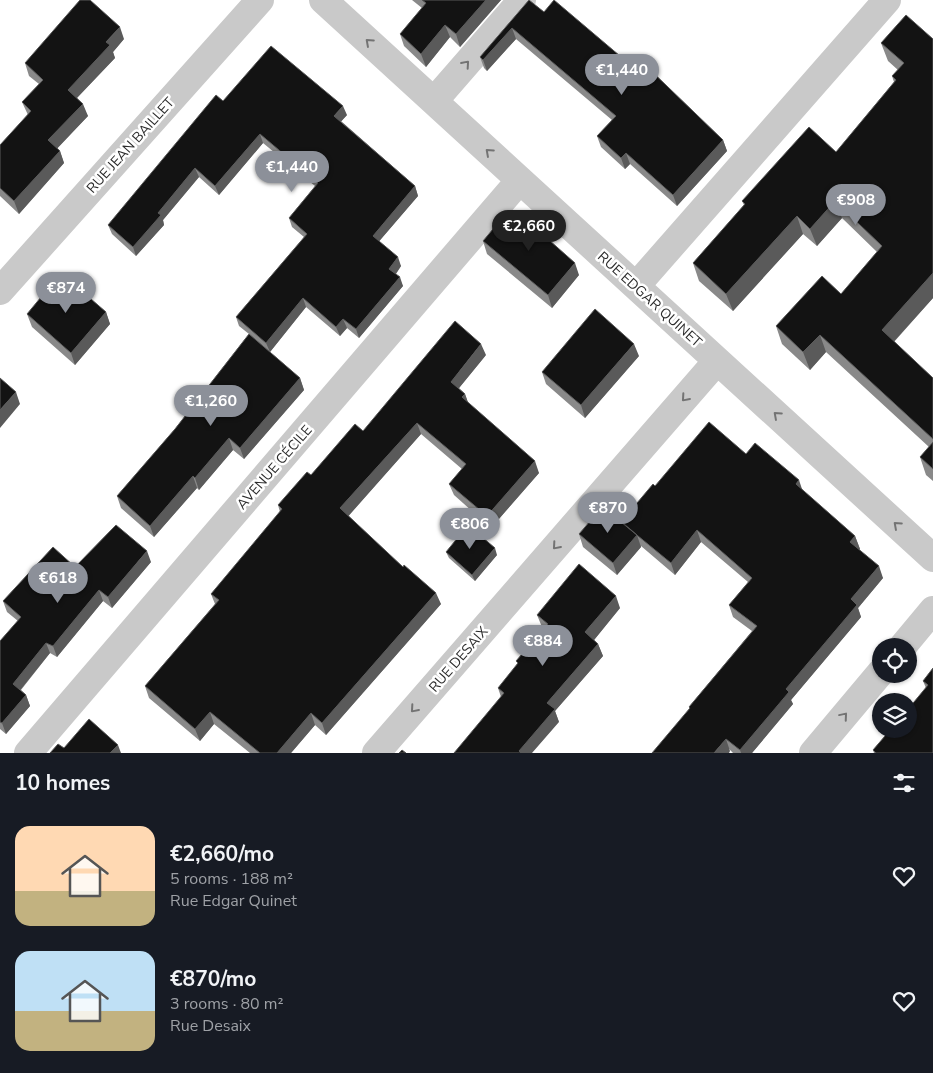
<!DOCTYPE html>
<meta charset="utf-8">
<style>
body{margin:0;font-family:"Nunito Sans",sans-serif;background:#242831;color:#f1f3f6;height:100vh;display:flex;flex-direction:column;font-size:19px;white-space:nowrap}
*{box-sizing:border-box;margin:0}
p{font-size:16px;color:#9ea1a6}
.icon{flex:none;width:28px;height:28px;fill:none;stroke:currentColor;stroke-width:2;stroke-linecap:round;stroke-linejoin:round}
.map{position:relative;height:753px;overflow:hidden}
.side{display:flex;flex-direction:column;background:#171b24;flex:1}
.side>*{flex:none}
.buttons{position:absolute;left:872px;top:638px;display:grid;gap:10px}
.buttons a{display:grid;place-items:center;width:45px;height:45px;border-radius:50%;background:#171b24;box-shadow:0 1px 4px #0004;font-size:25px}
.price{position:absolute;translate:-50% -42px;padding:0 11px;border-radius:18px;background:#8c9099;color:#fff;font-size:16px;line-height:32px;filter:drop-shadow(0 1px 2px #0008)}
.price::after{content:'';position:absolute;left:50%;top:30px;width:15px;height:11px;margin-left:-8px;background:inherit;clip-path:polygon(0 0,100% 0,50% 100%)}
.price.selected{background:#222;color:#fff}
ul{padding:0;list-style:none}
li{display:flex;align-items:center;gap:15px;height:125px;padding:0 15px}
li span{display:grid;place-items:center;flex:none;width:140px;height:100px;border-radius:15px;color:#555}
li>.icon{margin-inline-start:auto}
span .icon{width:60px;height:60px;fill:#fffc;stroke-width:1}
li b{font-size:21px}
h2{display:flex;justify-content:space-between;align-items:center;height:60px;padding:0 15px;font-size:21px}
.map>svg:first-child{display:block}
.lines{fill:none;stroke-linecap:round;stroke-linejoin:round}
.minor{stroke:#c9c9c9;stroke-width:28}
.wall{fill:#898989}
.shaded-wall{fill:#5a5a5a}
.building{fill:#131313;stroke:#5a5a5a}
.oneway{stroke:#737373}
.labels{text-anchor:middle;stroke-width:5;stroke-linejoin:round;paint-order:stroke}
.street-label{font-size:14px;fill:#2c2c2c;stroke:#fff}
</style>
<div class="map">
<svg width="933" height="753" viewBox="0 0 933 753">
<rect width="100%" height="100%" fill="#fff"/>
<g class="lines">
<path class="minor" d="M 323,0 L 933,558
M 434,101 L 522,0
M 636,286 L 887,0
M 0,291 L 260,0
M 903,646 L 933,610
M 28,753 L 520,180
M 376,753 L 717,361
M 813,753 L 881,672"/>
</g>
<path class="wall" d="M 412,0 L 501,0 L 460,47 L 450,37 L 426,67 L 404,46 L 400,34 L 422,8 Z
M 529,0 L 544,12 L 633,67 L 723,140 L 727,151 L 677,206 L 630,164 L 625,169 L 601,147 L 597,136 L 612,120 L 516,39 L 487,71 L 484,68 L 480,57 Z
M 124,39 L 113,52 L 115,58 L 77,98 L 88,116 L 57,148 L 60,151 L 64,163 L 19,214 L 0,196 L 0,145 L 28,115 L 22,102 L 39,84 L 29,76 L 25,63 Z
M 933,39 L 933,298 L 894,342 L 933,378 L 933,481 L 926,475 L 920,457 L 929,447 L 826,352 L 810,370 L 782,344 L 776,326 L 841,294 L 877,252 L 842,218 L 817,246 L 803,234 L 733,311 L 699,281 L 693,263 L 744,205 L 742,201 L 836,152 L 894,82 L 892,76 L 898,70 L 888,61 L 881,43 Z
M 223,101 L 347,115 L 341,121 L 415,186 L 418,196 L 379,241 L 401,266 L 396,274 L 403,286 L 359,338 L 347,328 L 340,336 L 306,307 L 270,352 L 300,378 L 304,390 L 244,459 L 233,450 L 199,490 L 197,488 L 154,537 L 121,508 L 117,496 L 175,429 L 249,334 L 239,326 L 236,317 L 304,237 L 292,227 L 289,218 L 315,186 L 263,143 L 219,195 L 199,177 L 163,220 L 164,225 L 136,256 L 112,234 L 108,225 Z
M 483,241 L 579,275 L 552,308 L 487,254 Z
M 63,285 L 106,312 L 110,324 L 75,365 L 32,327 L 27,314 Z
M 486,355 L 459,388 L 465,394 L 468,403 L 539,473 L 491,528 L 454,495 L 449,484 L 462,469 L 421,434 L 348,516 L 441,604 L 326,735 L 315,725 L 291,753 L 250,753 L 214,724 L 200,741 L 149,698 L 145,686 L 215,604 L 211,594 L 280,512 L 278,505 L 311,475 L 363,431 Z
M 639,356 L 585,418 L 546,384 L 542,372 Z
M 746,454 L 802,490 L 855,536 L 860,549 L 859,549 L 883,578 L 858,608 L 861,617 L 791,700 L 793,704 L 752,753 L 733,753 L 690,709 L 689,707 L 752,631 L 733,617 L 729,605 L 748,582 L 701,542 L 675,575 L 641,546 L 641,547 L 617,575 L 583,547 L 579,534 L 622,522 L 655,486 Z
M 446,552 L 497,555 L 475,581 L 449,558 Z
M 151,562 L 112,608 L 103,601 L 57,657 L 50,653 L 21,690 L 26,695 L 30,706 L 6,734 L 0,729 L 0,641 L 18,621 L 7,612 L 3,601 L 75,567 Z
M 620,608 L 594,640 L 598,644 L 603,656 L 555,711 L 559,722 L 501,697 L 498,688 L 518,664 L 516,661 L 544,629 L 542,627 L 537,615 Z
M 933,668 L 933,753 L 874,753 L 873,750 L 926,688 L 923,681 Z"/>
<path class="shaded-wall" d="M 486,0 L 501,0 L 460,47 L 456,34 Z
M 445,25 L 450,37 L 426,67 L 421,54 Z
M 120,27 L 124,39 L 113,52 L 115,58 L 73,102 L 68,90 L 106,42 Z
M 512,28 L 516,39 L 487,71 L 483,60 Z
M 83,104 L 88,116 L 53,153 L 48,140 Z
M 343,106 L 347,115 L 338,125 L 334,116 Z
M 260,134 L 263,143 L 219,195 L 215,186 Z
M 723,140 L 727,151 L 677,206 L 673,195 Z
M 60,151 L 64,163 L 19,214 L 14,201 Z
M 626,153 L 630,164 L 625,169 L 621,158 Z
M 195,168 L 199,177 L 163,220 L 164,225 L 136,256 L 133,247 L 158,213 Z
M 415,186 L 418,196 L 376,245 L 373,236 Z
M 835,201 L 842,218 L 817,246 L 810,229 Z
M 797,216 L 803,234 L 733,311 L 726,294 Z
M 398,257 L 401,266 L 393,278 L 389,269 Z
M 575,263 L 579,275 L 552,308 L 548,295 Z
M 933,273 L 933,298 L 888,348 L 882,330 Z
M 400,277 L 403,286 L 359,338 L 356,329 Z
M 303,298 L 306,307 L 270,352 L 266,343 Z
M 106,312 L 110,324 L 75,365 L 71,353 Z
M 343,319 L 347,328 L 340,336 L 336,327 Z
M 820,335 L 826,352 L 810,370 L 803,352 Z
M 481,344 L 486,355 L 455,393 L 451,382 Z
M 634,344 L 639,356 L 585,418 L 581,405 Z
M 300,378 L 304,390 L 244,459 L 240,448 Z
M 16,392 L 20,404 L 0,428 L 0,410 Z
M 465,394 L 469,405 L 462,397 Z
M 417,423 L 421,434 L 345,520 L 340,508 Z
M 229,438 L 233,450 L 199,490 L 195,478 Z
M 535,461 L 539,473 L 491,528 L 487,516 Z
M 193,476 L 197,488 L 154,537 L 150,526 Z
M 799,480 L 803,492 L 796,484 Z
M 697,530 L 701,542 L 675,575 L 671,563 Z
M 637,535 L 641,547 L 617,575 L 613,563 Z
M 855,536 L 860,549 L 855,554 L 850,542 Z
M 495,548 L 497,555 L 475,581 L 472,575 Z
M 147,551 L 151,562 L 112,608 L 108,597 Z
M 879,566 L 883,578 L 858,608 L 861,617 L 791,700 L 793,704 L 752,753 L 741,753 L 740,750 L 786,689 L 851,599 Z
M 99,590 L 103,601 L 57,657 L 53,646 Z
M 436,593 L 441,604 L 326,735 L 322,723 Z
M 616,596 L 620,608 L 590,645 L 585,632 Z
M 46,643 L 50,653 L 17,694 L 13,684 Z
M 598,644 L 603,656 L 555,711 L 559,722 L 532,753 L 519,753 L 519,751 L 547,703 Z
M 26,695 L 30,706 L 6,734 L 2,723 Z
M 210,712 L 214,724 L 200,741 L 195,729 Z
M 311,713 L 315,725 L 291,753 L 277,753 Z
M 726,739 L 730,751 L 729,753 L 714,753 Z
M 118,745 L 121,753 L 110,753 Z"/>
<path class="building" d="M 80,0 L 90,0 L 120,27 L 106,42 L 110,45 L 68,90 L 83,104 L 48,140 L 60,151 L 14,201 L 0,188 L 0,145 L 31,111 L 22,102 L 43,80 L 25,63 Z
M 422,0 L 486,0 L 456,34 L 445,25 L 421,54 L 400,34 L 426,3 Z
M 529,0 L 544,12 L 554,0 L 633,67 L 640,60 L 723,140 L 673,195 L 626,153 L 621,158 L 597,136 L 616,116 L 512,28 L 483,60 L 480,57 Z
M 906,15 L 933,39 L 933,273 L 882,330 L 933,378 L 933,439 L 820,335 L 803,352 L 776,326 L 822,276 L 841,294 L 882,246 L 835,201 L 810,229 L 797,216 L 726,294 L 693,263 L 745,204 L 742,201 L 809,127 L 836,152 L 896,80 L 892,76 L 904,63 L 881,43 Z
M 271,46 L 343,106 L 334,116 L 415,186 L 373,236 L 398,257 L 389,269 L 400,277 L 356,329 L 343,319 L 336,327 L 303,298 L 266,343 L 236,317 L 307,234 L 289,218 L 318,183 L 260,134 L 215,186 L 195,168 L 158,213 L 161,215 L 133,247 L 108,225 L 216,95 L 223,101 Z
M 522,216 L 575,263 L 548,295 L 483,241 L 503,217 Z
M 56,279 L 63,285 L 68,279 L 106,312 L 71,353 L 27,314 Z
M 595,309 L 634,344 L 581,405 L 542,372 Z
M 455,321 L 481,344 L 451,382 L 465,394 L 462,397 L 535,461 L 487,516 L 449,484 L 466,464 L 417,423 L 340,508 L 403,567 L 404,565 L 436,593 L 322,723 L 311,713 L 277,753 L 260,753 L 210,712 L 195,729 L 145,686 L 219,600 L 211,594 L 282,509 L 278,505 L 307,472 L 311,475 L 355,424 L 363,431 Z
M 249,334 L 300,378 L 240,448 L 229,438 L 195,478 L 193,476 L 150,526 L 117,496 L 175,429 Z
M 0,378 L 16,392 L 0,410 Z
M 709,422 L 746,454 L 755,443 L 799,480 L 796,484 L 855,536 L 850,542 L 879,566 L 851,599 L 857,605 L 786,689 L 789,692 L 740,750 L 726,739 L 714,753 L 652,753 L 690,708 L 689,707 L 757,626 L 729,605 L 752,578 L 697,530 L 671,563 L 621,522 L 653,484 L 655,486 Z
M 933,442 L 933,469 L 920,457 Z
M 603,506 L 637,535 L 613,563 L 579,534 Z
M 116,525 L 147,551 L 108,597 L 99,590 L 53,646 L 46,643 L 13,684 L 26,695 L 2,723 L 0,722 L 0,641 L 21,617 L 3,601 L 53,547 L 75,567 Z
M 468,525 L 495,548 L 472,575 L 446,552 Z
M 579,564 L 616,596 L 585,632 L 598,644 L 547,703 L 555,709 L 519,751 L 521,753 L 454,753 L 504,693 L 498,688 L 518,663 L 516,661 L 548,624 L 537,615 Z
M 933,668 L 933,753 L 876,753 L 873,750 L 891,729 L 909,729 L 909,708 L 928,685 L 923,681 Z
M 89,719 L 118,745 L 110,753 L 50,753 L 58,744 L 64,748 Z
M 402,750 L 406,753 L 399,753 Z"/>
<defs><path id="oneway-chevron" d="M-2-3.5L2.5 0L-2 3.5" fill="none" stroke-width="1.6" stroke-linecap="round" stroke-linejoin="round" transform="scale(1.25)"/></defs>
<g class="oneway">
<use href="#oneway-chevron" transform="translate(369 42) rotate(-138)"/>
<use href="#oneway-chevron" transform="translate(466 64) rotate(-49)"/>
<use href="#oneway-chevron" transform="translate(489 152) rotate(-138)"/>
<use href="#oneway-chevron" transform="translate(685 398) rotate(131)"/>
<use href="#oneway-chevron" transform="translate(777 415) rotate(-138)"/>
<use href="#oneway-chevron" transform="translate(897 525) rotate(-138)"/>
<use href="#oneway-chevron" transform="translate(556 546) rotate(131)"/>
<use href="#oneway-chevron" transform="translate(414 709) rotate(131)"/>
<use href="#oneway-chevron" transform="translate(844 716) rotate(-50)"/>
</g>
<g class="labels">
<g class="street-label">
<text transform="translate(130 145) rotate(-48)" y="5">RUE JEAN BAILLET</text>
<text transform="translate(650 299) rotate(42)" y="5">RUE EDGAR QUINET</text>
<text transform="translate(274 467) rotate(-49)" y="5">AVENUE CÉCILE</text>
<text transform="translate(458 659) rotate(-49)" y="5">RUE DESAIX</text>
</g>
</g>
</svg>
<div class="buttons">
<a><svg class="icon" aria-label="locate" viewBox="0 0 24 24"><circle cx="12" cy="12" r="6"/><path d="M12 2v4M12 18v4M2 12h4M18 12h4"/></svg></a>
<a><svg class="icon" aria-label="layers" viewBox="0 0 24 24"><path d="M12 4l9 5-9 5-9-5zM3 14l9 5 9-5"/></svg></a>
</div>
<b class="price" style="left:622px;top:96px">€1,440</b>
<b class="price" style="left:292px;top:193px">€1,440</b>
<b class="price" style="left:856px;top:226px">€908</b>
<b class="price selected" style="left:529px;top:252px">€2,660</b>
<b class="price" style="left:66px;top:314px">€874</b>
<b class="price" style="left:211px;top:427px">€1,260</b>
<b class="price" style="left:608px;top:534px">€870</b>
<b class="price" style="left:470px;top:550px">€806</b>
<b class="price" style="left:58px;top:604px">€618</b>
<b class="price" style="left:543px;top:667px">€884</b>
</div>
<section class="side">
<h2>10 homes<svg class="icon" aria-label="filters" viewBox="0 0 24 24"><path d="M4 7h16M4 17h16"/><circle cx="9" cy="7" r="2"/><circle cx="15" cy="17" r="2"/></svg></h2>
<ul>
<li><span style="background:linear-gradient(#ffd9b3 65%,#c2b280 0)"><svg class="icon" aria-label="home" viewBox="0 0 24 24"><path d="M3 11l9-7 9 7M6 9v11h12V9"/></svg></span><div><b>€2,660/mo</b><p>5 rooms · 188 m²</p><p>Rue Edgar Quinet</p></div><svg class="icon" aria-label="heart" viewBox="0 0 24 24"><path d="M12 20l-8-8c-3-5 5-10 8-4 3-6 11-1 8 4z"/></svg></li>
<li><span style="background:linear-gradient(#bfe0f5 60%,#c2b280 0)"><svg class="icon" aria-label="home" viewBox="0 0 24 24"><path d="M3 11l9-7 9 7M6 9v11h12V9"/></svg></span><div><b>€870/mo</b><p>3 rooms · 80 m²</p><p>Rue Desaix</p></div><svg class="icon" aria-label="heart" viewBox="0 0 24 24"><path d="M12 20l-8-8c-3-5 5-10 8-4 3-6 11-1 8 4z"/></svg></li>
</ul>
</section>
